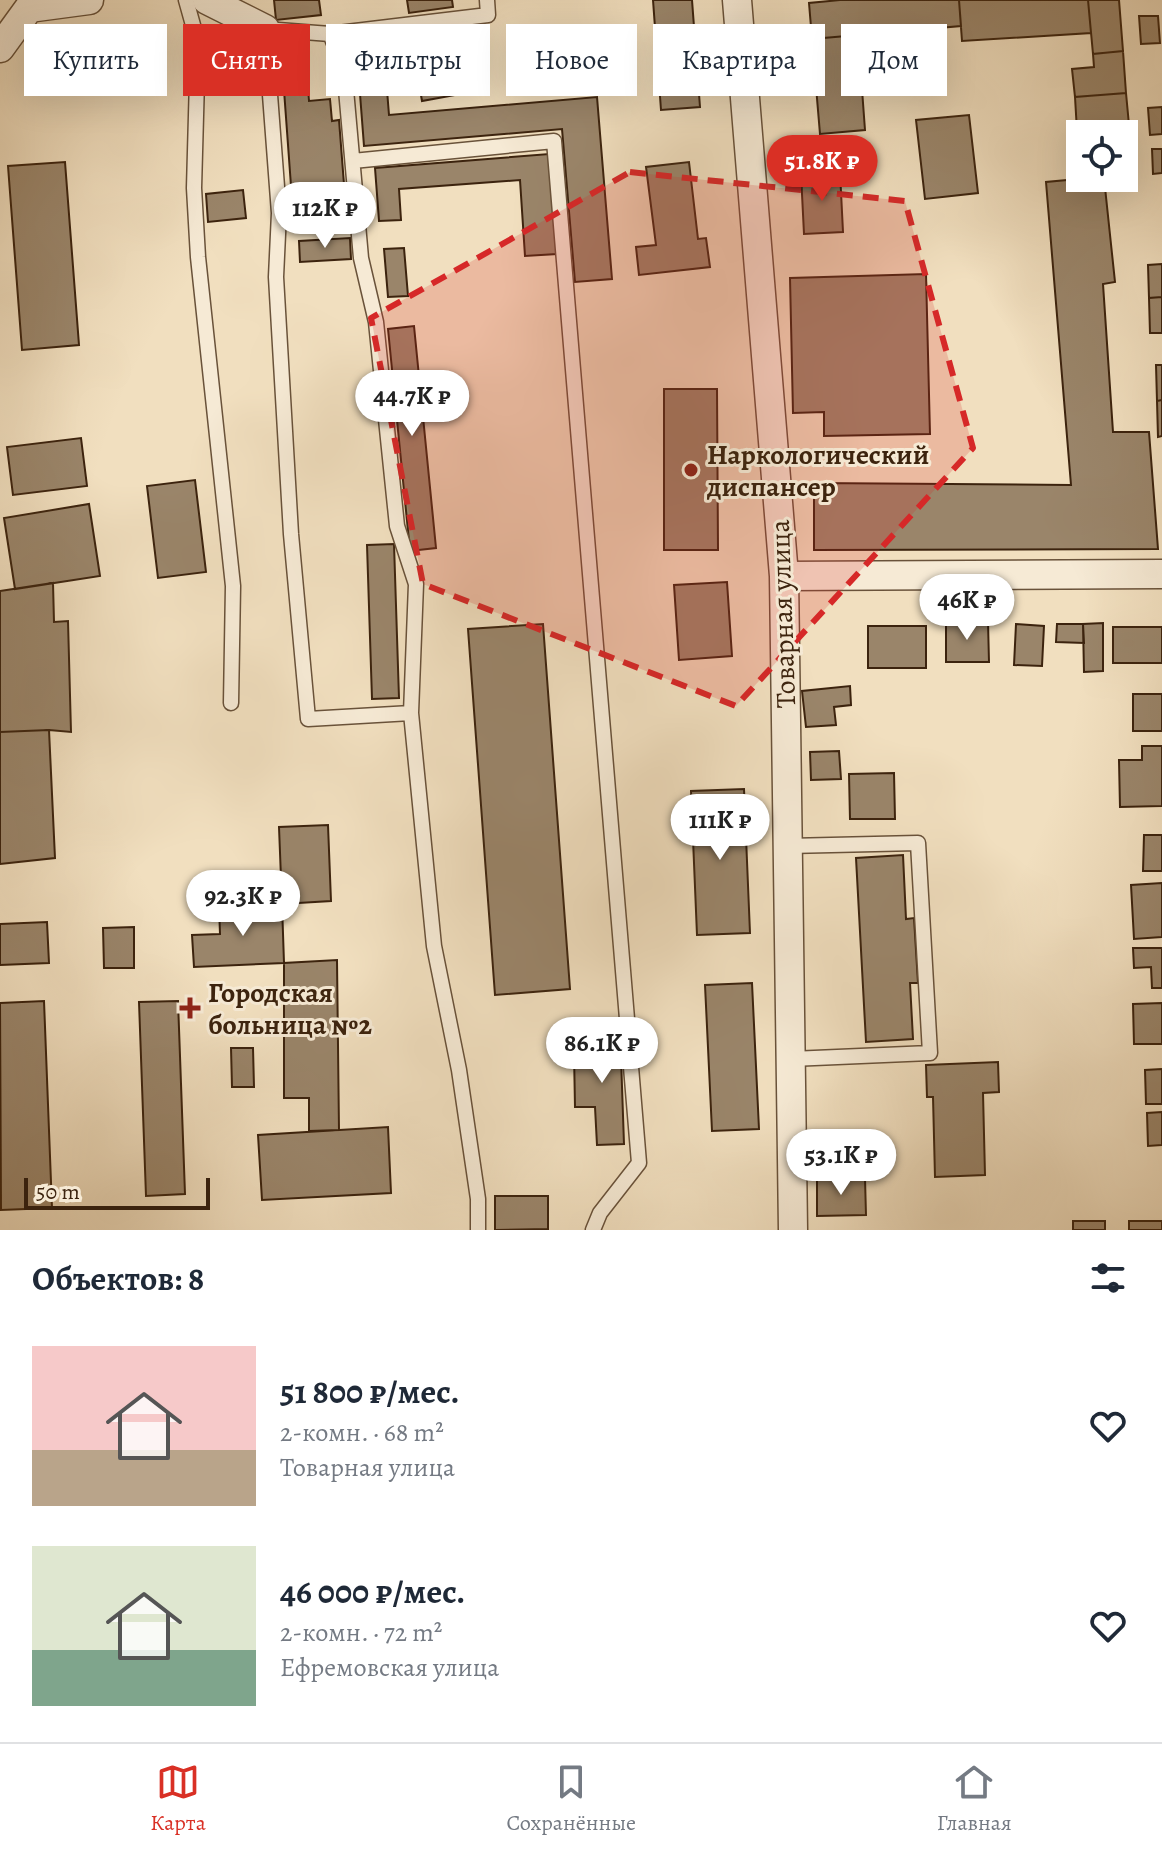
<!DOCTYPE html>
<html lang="ru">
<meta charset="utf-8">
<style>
body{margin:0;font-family:Alegreya,serif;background:#f2f2f3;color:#1f2937;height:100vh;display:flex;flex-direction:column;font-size:30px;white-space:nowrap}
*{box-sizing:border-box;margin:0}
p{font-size:26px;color:#747a83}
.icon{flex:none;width:44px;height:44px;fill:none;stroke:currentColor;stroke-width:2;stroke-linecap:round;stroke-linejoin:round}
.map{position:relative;height:1230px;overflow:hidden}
.details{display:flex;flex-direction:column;background:#fff;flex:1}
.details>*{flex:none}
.guide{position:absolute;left:24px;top:24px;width:1114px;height:72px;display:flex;gap:16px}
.controls{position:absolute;left:1066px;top:120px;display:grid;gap:16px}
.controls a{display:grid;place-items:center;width:72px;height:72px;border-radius:0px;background:#fff;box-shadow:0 8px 32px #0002;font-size:40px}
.scale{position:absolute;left:24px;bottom:20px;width:186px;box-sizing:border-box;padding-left:8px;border:4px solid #3c230e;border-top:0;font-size:22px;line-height:28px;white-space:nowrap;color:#3c230e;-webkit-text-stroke:6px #f6ead5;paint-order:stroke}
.price{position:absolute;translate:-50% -68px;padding:0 18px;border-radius:28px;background:#fff;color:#222;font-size:26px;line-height:52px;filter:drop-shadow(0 2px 4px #0008)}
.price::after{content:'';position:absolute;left:50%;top:48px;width:24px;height:18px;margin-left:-12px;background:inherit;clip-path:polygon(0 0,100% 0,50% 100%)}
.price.on{background:#d93025;color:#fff}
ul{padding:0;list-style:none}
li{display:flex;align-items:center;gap:24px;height:200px;padding:0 32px}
li span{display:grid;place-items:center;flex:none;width:224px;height:160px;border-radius:0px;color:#555}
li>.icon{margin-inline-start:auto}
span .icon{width:96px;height:96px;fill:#fffc;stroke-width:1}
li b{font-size:34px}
h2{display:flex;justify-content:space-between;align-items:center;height:96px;padding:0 32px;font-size:34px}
.chip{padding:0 28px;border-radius:0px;background:#fff;box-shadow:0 8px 32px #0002;font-size:28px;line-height:72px}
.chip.on{background:#d93025;color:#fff}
.menu{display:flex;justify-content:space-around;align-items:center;height:112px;border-top:2px solid #e0e1e3;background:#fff;font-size:22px;color:#747a83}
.menu a{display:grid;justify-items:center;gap:4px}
.menu .on{color:#d93025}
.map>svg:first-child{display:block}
.building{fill:#9a856a;stroke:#3c230e;stroke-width:2}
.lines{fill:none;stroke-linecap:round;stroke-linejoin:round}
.service-casing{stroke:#69523a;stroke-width:17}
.minor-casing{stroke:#69523a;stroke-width:31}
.service{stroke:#f6ead5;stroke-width:14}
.minor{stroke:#f6ead5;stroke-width:28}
.marked{fill:#d62828;fill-opacity:0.2;stroke:#d62828;stroke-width:6;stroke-dasharray:16 10;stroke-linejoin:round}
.poi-dot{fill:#8f2418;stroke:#f6ead5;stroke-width:3}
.labels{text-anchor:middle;stroke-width:6;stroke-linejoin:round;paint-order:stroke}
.poi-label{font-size:28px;font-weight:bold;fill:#3c230e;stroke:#f6ead5;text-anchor:start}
.street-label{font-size:28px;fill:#3c230e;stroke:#f6ead5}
</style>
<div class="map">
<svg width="1162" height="1230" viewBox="0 0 1162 1230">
<rect width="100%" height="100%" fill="#f1dfbf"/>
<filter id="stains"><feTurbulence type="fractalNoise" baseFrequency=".0025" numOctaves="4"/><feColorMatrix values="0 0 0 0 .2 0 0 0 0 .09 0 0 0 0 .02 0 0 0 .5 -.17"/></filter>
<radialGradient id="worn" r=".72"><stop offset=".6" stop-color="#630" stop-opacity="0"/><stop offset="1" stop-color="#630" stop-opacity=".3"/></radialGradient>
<path class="building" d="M 274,0 L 319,0 L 321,15 L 276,20 Z
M 407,0 L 452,0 L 453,7 L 409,13 Z
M 653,0 L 692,0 L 700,107 L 661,110 Z
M 840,0 L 959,0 L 961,26 L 812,39 L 809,3 Z
M 959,0 L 1088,0 L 1091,33 L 962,41 Z
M 1088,0 L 1119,0 L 1123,51 L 1093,54 Z
M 1139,16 L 1158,16 L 1160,43 L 1141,44 Z
M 456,35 L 466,93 L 422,101 L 412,43 Z
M 858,35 L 865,130 L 820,134 L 812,39 Z
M 383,40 L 389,115 L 597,97 L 612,279 L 575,282 L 562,129 L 364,146 L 356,42 Z
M 305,47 L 309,101 L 330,99 L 332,121 L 339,120 L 347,223 L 294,227 L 281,49 Z
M 1123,51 L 1126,93 L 1075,97 L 1072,69 L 1094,67 L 1093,54 Z
M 1126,93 L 1135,189 L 1113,191 L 1112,178 L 1124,178 L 1124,134 L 1080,134 L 1080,148 L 1078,148 L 1075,97 Z
M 1162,107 L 1162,134 L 1150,135 L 1148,108 Z
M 969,115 L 978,193 L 925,199 L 916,120 Z
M 1152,149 L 1162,149 L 1162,173 L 1153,174 Z
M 549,154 L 557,254 L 525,256 L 520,180 L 399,189 L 401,220 L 379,221 L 375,168 Z
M 65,162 L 79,345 L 22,350 L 8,166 Z
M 689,162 L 698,239 L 706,238 L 710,267 L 639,275 L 636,247 L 656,245 L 646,167 Z
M 840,172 L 843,232 L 804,234 L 801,174 Z
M 1089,178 L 1104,178 L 1115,282 L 1103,284 L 1113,432 L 1149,432 L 1158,549 L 814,550 L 814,483 L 1071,485 L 1046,182 Z
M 243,190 L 246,218 L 208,222 L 206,194 Z
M 350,238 L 351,259 L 300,262 L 299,241 Z
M 404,248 L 408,296 L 388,297 L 384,249 Z
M 1162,264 L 1162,297 L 1149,298 L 1148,265 Z
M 926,274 L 930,434 L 824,436 L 824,412 L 793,413 L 790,278 Z
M 1162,297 L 1162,333 L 1150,333 L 1149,298 Z
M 414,326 L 436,548 L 410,551 L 388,329 Z
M 1156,365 L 1162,365 L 1162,400 L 1157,401 Z
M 664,389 L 717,389 L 718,550 L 664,550 Z
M 1162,400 L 1162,436 L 1158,437 L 1157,401 Z
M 81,438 L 87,486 L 13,495 L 7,447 Z
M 195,480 L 206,572 L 158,578 L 147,486 Z
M 89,504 L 100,576 L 15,589 L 4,518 Z
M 394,544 L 399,698 L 372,699 L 367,545 Z
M 727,582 L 732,656 L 679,660 L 674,585 Z
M 53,583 L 54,622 L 68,621 L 71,732 L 49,730 L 0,732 L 0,591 Z
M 988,621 L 989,662 L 946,662 L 946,622 Z
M 1103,623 L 1103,671 L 1084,672 L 1083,624 Z
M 543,624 L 570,989 L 495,995 L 468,629 Z
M 1016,624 L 1044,626 L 1042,666 L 1014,665 Z
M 1057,624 L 1083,624 L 1084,643 L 1056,642 Z
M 868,626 L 926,626 L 926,668 L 868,668 Z
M 1113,627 L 1162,627 L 1162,663 L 1113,663 Z
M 850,686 L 851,705 L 834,707 L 836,725 L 806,727 L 802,691 Z
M 1133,694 L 1162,694 L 1162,731 L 1133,731 Z
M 49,730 L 55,858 L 0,864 L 0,732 Z
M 1142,746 L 1162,746 L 1162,806 L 1120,807 L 1119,760 L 1142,760 Z
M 839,751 L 841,779 L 811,780 L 810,752 Z
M 894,773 L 895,819 L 850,819 L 849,774 Z
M 744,789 L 750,933 L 697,935 L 691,791 Z
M 328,825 L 331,901 L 282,904 L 279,827 Z
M 1144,835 L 1162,835 L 1162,871 L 1143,871 Z
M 903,855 L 906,919 L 914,918 L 918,983 L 910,983 L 913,1039 L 866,1042 L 856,858 Z
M 1162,883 L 1162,937 L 1134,939 L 1131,885 Z
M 282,904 L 284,963 L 194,967 L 192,935 L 220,934 L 219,906 Z
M 47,922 L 49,963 L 0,965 L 0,924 Z
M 134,927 L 134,968 L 104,968 L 103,928 Z
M 1133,948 L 1162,948 L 1162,988 L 1152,988 L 1151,967 L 1134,968 Z
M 337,960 L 339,1130 L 309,1131 L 309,1098 L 284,1098 L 284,963 Z
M 752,983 L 759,1129 L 712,1131 L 705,985 Z
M 44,1001 L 52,1208 L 1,1210 L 0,1003 Z
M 178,1001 L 185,1194 L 146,1196 L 139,1002 Z
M 1162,1003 L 1162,1044 L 1134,1044 L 1133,1004 Z
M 620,1029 L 624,1144 L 597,1145 L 595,1107 L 575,1107 L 574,1053 L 590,1053 L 589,1031 Z
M 231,1048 L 253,1048 L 254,1087 L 232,1087 Z
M 998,1062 L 999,1092 L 983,1093 L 985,1175 L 935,1177 L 933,1097 L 927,1097 L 926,1065 Z
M 1162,1069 L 1162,1104 L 1146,1104 L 1145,1070 Z
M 1162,1112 L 1162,1145 L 1148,1146 L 1147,1113 Z
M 388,1127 L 391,1193 L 262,1200 L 258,1135 Z
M 865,1178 L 866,1215 L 817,1216 L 817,1179 Z
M 495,1196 L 548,1196 L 548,1229 L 495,1230 Z
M 1073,1221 L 1105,1221 L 1105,1230 L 1073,1230 Z
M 1129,1221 L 1162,1221 L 1162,1230 L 1129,1230 Z"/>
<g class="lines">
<g class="service-casing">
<path id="service" d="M 186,0 L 198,43 L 194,188 L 198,257 L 233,586 L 231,703
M 330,34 L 488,15 L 487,0
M 353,161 L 554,141 L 639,1163 L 600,1213 L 593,1230
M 411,713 L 308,719 L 291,534 L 276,277 L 279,213 L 265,29 L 330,34 L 344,67 L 361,258 L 376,322 L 397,526 L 416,584 L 411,713 L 434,946 L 459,1070 L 478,1199 L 478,1230
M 788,846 L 918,843 L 930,1053 L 791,1059"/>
</g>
<g class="minor-casing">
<path id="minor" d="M 207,0 L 265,29
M 737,0 L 784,576 L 793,1230
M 0,48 L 29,8 L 89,0
M 784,576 L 1162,574"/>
</g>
<use href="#service" class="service"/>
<use href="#minor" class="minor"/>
</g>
<path class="marked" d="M 630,172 L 905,201 L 973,448 L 736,706 L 423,584 L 371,318 Z"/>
<g class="poi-dot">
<circle cx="691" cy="470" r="8"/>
<path d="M186 996h8v8h8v8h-8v8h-8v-8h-8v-8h8z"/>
</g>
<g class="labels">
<g class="poi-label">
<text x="707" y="464">Наркологический<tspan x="707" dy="32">диспансер</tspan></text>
<text x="208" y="1002">Городская<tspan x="208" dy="32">больница №2</tspan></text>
</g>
<g class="street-label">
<text transform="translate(782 614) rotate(-92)" y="10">Товарная улица</text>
</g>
</g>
<rect width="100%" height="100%" filter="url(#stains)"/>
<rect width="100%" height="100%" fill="url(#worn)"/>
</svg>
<div class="controls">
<a><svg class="icon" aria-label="locate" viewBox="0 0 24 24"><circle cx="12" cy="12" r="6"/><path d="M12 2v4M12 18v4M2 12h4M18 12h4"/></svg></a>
</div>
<div class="scale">50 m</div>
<b class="price on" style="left:822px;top:203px">51.8K ₽</b>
<b class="price" style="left:325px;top:250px">112K ₽</b>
<b class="price" style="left:412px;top:438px">44.7K ₽</b>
<b class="price" style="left:967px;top:642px">46K ₽</b>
<b class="price" style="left:720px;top:862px">111K ₽</b>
<b class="price" style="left:243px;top:938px">92.3K ₽</b>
<b class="price" style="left:602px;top:1085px">86.1K ₽</b>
<b class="price" style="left:841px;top:1197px">53.1K ₽</b>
<div class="guide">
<a class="chip">Купить</a>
<a class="chip on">Снять</a>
<a class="chip">Фильтры</a>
<a class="chip">Новое</a>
<a class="chip">Квартира</a>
<a class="chip">Дом</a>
</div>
</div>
<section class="details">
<h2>Объектов: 8<svg class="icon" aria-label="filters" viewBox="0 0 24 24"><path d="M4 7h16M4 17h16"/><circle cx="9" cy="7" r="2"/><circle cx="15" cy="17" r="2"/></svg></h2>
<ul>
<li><span style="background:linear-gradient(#f6c9c9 65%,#b9a48a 0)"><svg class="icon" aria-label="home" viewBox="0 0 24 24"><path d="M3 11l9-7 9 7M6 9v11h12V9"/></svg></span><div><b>51 800 ₽/мес.</b><p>2-комн. · 68 m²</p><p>Товарная улица</p></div><svg class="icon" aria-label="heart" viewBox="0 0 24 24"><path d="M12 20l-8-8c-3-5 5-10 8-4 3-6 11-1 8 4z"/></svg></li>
<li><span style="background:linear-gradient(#dfe7d0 65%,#7fa58c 0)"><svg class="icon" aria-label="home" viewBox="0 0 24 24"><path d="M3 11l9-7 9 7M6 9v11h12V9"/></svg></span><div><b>46 000 ₽/мес.</b><p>2-комн. · 72 m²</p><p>Ефремовская улица</p></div><svg class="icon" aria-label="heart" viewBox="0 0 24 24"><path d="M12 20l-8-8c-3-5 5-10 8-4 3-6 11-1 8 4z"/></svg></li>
</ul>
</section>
<nav class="menu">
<a class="on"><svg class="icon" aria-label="map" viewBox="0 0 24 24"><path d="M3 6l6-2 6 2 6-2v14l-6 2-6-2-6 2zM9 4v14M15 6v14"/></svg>Карта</a>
<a><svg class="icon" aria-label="saved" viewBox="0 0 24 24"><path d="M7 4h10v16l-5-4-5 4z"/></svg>Сохранённые</a>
<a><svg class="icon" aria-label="home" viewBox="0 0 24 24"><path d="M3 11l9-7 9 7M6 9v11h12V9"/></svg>Главная</a>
</nav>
